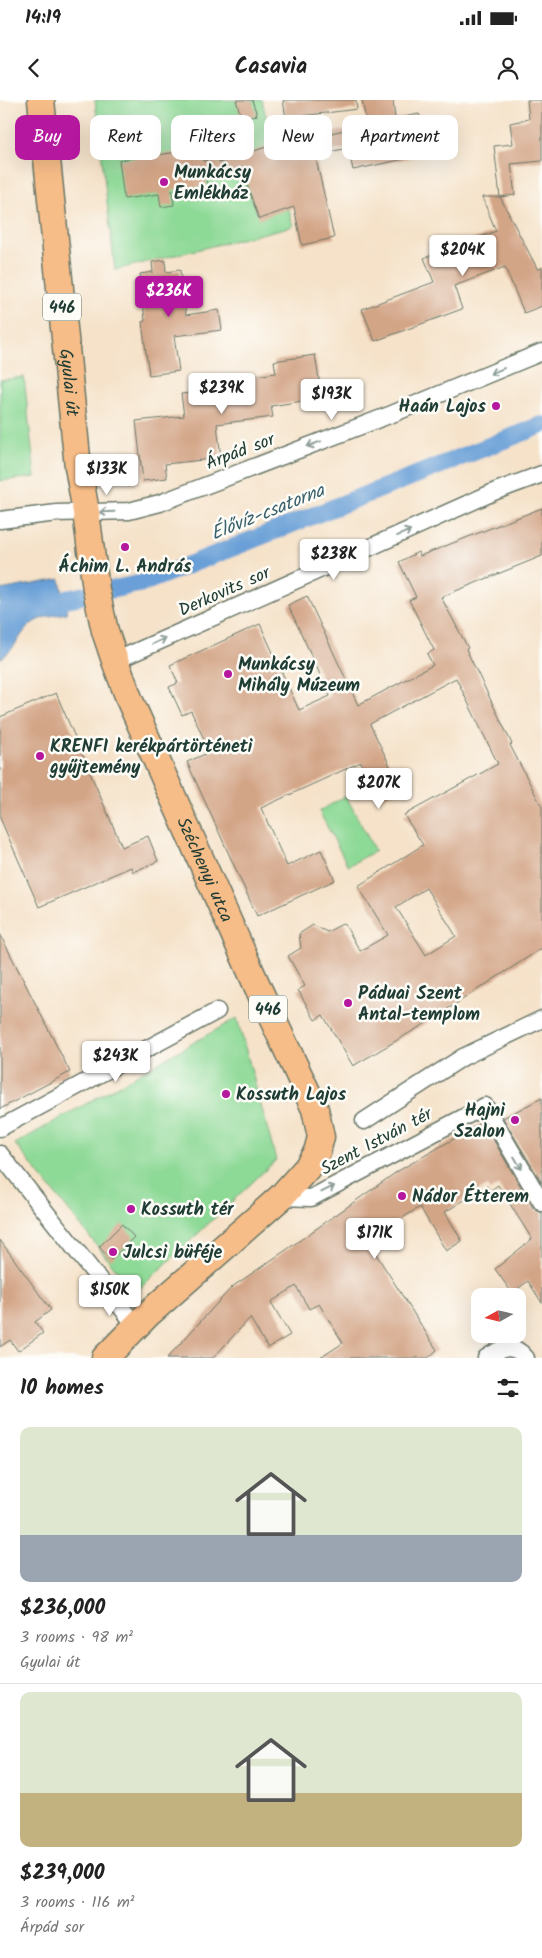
<!DOCTYPE html>
<meta charset="utf-8">
<style>
body{margin:0;font-family:Kalam,sans-serif;background:#f2f2f2;color:#222;height:100vh;display:flex;flex-direction:column;font-size:19px;white-space:nowrap}
*{box-sizing:border-box;margin:0}
p{font-size:16px;color:#767676}
.icon{flex:none;width:28px;height:28px;fill:none;stroke:currentColor;stroke-width:2;stroke-linecap:round;stroke-linejoin:round}
.map{position:relative;height:1258px;overflow:hidden}
.drawer{display:flex;flex-direction:column;background:#fff;flex:1}
.drawer>*{flex:none}
.guide{position:absolute;left:15px;top:15px;width:512px;height:45px;display:flex;gap:10px}
.needle{width:32px;rotate:262deg}
.buttons{position:absolute;left:471px;top:1188px;display:grid;gap:10px}
.buttons a{display:grid;place-items:center;width:55px;height:55px;border-radius:10px;background:#fff;box-shadow:0 5px 20px #0002;font-size:25px}
.price{position:absolute;translate:-50% -42px;padding:0 11px;border-radius:5px;background:#fff;color:#222;font-size:16px;line-height:32px;filter:drop-shadow(0 1px 2px #0008)}
.price::after{content:'';position:absolute;left:50%;top:30px;width:15px;height:11px;margin-left:-8px;background:inherit;clip-path:polygon(0 0,100% 0,50% 100%)}
.price.on{background:#b5179e;color:#fff}
ul{padding:0;list-style:none}
li{display:grid;align-content:center;gap:10px;height:265px;padding:0 20px}
li+li{border-top:1px solid #e0e0e0}
li span{display:grid;place-items:center;height:155px;border-radius:10px;color:#555}
li>.icon{margin-inline-start:auto}
span .icon{width:90px;height:90px;fill:#fffc;stroke-width:1}
li b{font-size:21px}
h2{display:flex;justify-content:space-between;align-items:center;height:60px;padding:0 20px;font-size:21px}
.pill{padding:0 18px;border-radius:10px;background:#fff;box-shadow:0 5px 20px #0002;font-size:18px;line-height:45px}
.pill.on{background:#b5179e;color:#fff}
.status{display:flex;justify-content:space-between;align-items:center;height:35px;padding:0 25px;background:#fff;direction:ltr}
.status svg{height:14px;fill:currentColor}
header{display:flex;justify-content:space-between;align-items:center;height:65px;padding:0 20px;background:#fff;font-size:22px;font-weight:800}
.map>svg:first-child{display:block}
.green{fill:#8dd996;stroke:#568b65}
.water{fill:#6aa0d7;stroke:#446e86}
.lines{fill:none;stroke-linecap:round;stroke-linejoin:round}
.canal{stroke:#6aa0d7;stroke-width:18}
.building{fill:#d3a587;fill-rule:evenodd}
.street-casing{stroke:#6a7768;stroke-width:19}
.primary-casing{stroke:#6a7768;stroke-width:29}
.street{stroke:#fff;stroke-width:16}
.primary{stroke:#f7bd88;stroke-width:26}
.oneway{stroke:#8f9e9a}
.poi-dot{fill:#b5179e;stroke:#fdfcf7;stroke-width:2}
.labels{text-anchor:middle;stroke-width:5;stroke-linejoin:round;paint-order:stroke}
.shield{fill:#fdfcf7;stroke:#62766e;stroke-width:1}
.shield-label{font-size:16px;font-weight:bold;fill:#1f3d34}
.poi-label{font-size:18px;font-weight:bold;fill:#1f3d34;stroke:#fdfcf7;text-anchor:start}
.street-label{font-size:18px;fill:#1f3d34;stroke:#fdfcf7}
.water-label{font-size:19px;font-style:italic;fill:#39606d;stroke:#fdfcf7}
</style>
<div class="status"><b>14:19</b><svg viewBox="0 0 49 12"><path d="M0 12V9h3v3zM5 12V6h3v6zM10 12V3h3v9zM15 12V0h3v12zM26 1h20v11H26zM47 4h2v5h-2z"/></svg></div>
<header><svg class="icon" aria-label="back" viewBox="0 0 24 24"><path d="M15 5l-7 7 7 7"/></svg>Casavia<svg class="icon" aria-label="person" viewBox="0 0 24 24"><circle cx="12" cy="8" r="4"/><path d="M4 21q1-7 8-7t8 7"/></svg></header>
<div class="map">
<svg width="542" height="1258" viewBox="0 0 542 1258">
<rect width="100%" height="100%" fill="#fdfcf7"/>
<filter id="ink" filterUnits="userSpaceOnUse"><feTurbulence type="fractalNoise" baseFrequency=".02" numOctaves="2"/><feDisplacementMap in="SourceGraphic" scale="10" xChannelSelector="R" yChannelSelector="G"/><feConvolveMatrix kernelMatrix="1 2 1 2 8 2 1 2 1" color-interpolation-filters="sRGB"/></filter>
<filter id="wash" filterUnits="userSpaceOnUse"><feTurbulence type="fractalNoise" baseFrequency=".0096" numOctaves="4" result="noise"/><feDisplacementMap in="SourceGraphic" scale="20" xChannelSelector="R" yChannelSelector="G"/><feGaussianBlur stdDeviation="1.12" result="paint"/><feColorMatrix in="noise" values="0 0 0 0 0 0 0 0 0 0 0 0 0 0 0 0 0 1.4 0 .05"/><feComposite in="paint" operator="in"/></filter>
<g filter="url(#wash)">
<rect width="100%" height="100%" fill="#f5e2c9"/>
<path class="green" d="M 95,0 L 262,0 L 293,126 L 115,170 Z
M 24,277 L 35,377 L 0,381 L 0,280 Z
M 346,696 L 375,751 L 348,766 L 319,711 Z
M 237,918 L 276,1060 L 135,1193 L 15,1044 Z"/>
<path class="water" d="M 60,479 L 67,513 C 55,515 38,517 29,526 C 17,538 16,549 0,559 L 0,490 Z"/>
<g class="lines">
<path class="canal" d="M 0,513 L 143,483 L 542,325"/>
</g>
<g id="blocks">
<path class="building" d="M 236,0 L 252,0 L 257,15 L 242,20 Z
M 283,0 L 356,0 L 357,9 L 286,18 Z
M 362,0 L 393,0 L 395,19 L 419,14 L 428,54 L 353,70 L 348,48 L 315,55 L 334,138 L 302,145 L 294,107 L 259,119 L 243,73 L 206,78 L 207,86 L 172,90 L 174,105 L 161,107 L 159,94 L 124,99 L 119,60 L 201,49 L 203,61 L 218,59 L 219,63 L 263,48 L 367,25 Z
M 527,0 L 542,0 L 542,61 L 511,64 L 515,95 L 500,97 L 494,46 L 513,44 L 510,23 L 529,19 Z
M 482,97 L 500,97 L 538,170 L 542,167 L 542,206 L 524,213 L 505,167 L 454,186 L 462,209 L 375,241 L 362,209 L 434,182 L 424,158 L 496,131 Z
M 165,160 L 166,172 L 180,170 L 186,215 L 219,210 L 222,230 L 174,236 L 179,271 L 149,275 L 142,222 L 145,221 L 140,174 L 153,172 L 152,162 Z
M 315,255 L 322,298 L 271,306 L 273,317 L 217,324 L 221,358 L 165,364 L 167,378 L 143,381 L 136,321 L 184,316 L 181,294 L 228,289 L 227,280 L 276,273 L 274,261 Z
M 542,408 L 542,456 L 441,497 L 468,548 L 466,549 L 512,644 L 510,645 L 542,707 L 542,848 L 423,925 L 353,966 L 323,915 L 315,920 L 298,890 L 305,886 L 288,856 L 301,848 L 299,834 L 313,825 L 327,832 L 344,823 L 360,851 L 388,835 L 358,786 L 423,745 L 404,715 L 498,664 L 456,578 L 370,624 L 401,689 L 380,699 L 361,662 L 261,708 L 287,766 L 321,750 L 335,780 L 257,816 L 187,662 L 210,652 L 191,611 L 182,615 L 169,587 L 178,583 L 170,565 L 260,524 L 299,610 L 330,596 L 288,505 L 307,496 L 358,605 L 433,565 L 427,554 L 434,550 L 409,500 L 416,497 L 399,462 L 418,452 L 420,456 ZM 426,788 L 456,836 L 426,855 L 396,807 Z
M 56,593 L 122,747 L 148,736 L 158,761 L 133,772 L 131,767 L 39,807 L 0,718 L 0,617 Z
M 0,834 L 70,972 L 0,1009 Z
M 542,998 L 542,1083 L 503,1018 Z
M 483,1022 L 533,1108 L 542,1113 L 542,1203 L 528,1181 L 512,1193 L 495,1169 L 532,1139 L 498,1085 L 490,1091 L 487,1086 L 445,1112 L 462,1141 L 446,1151 L 420,1107 L 367,1140 L 437,1250 L 428,1258 L 320,1258 L 343,1243 L 319,1204 L 309,1209 L 296,1186 L 271,1202 L 290,1235 L 268,1248 L 250,1218 L 213,1258 L 167,1258 L 232,1187 L 289,1148 L 398,1071 Z
M 122,1124 L 134,1137 L 111,1160 L 99,1147 Z
M 0,1140 L 51,1210 L 35,1222 L 43,1233 L 18,1251 L 10,1240 L 0,1247 Z"/>
</g>
</g>
<g filter="url(#ink)">
<use href="#blocks" fill-opacity="0" stroke="#6a7768" stroke-width="1"/>
<g class="lines">
<g class="street-casing">
<path id="street" d="M 0,420 L 57,413 L 129,411 L 160,403 L 392,314 L 542,252
M 115,561 L 496,391 L 542,374
M 364,1021 L 463,957 L 542,919
M 0,1028 L 217,911
M 0,1054 L 136,1226
M 281,1097 L 311,1098 L 485,1006 L 542,1103
M 486,1258 C 501,1248 513,1242 526,1258"/>
</g>
<g class="primary-casing">
<g id="primary">
<path id="s1" d="M 41,0 L 78,367 L 86,412 L 96,490 L 105,531 L 115,561 L 130,601 L 259,890 L 315,1009 L 321,1037 L 317,1052 L 307,1068 L 281,1097 L 148,1214 L 105,1258"/>
</g>
</g>
<use href="#street" class="street"/>
<use href="#primary" class="primary"/>
</g>
<defs><path id="oneway-shaft" d="M-6 0H5M1.5-3L5.5 0L1.5 3" fill="none" stroke-width="1.6" stroke-linecap="round" stroke-linejoin="round" transform="scale(1.25)"/></defs>
<g class="oneway">
<use href="#oneway-shaft" transform="translate(497 271) rotate(157)"/>
<use href="#oneway-shaft" transform="translate(314 344) rotate(159)"/>
<use href="#oneway-shaft" transform="translate(107 412) rotate(178)"/>
<use href="#oneway-shaft" transform="translate(404 433) rotate(-24)"/>
<use href="#oneway-shaft" transform="translate(159 541) rotate(-24)"/>
<use href="#oneway-shaft" transform="translate(518 1063) rotate(59)"/>
<use href="#oneway-shaft" transform="translate(328 1089) rotate(-27)"/>
</g>
</g>
<g class="poi-dot">
<circle cx="164" cy="82" r="5"/>
<circle cx="496" cy="306" r="5"/>
<circle cx="125" cy="447" r="5"/>
<circle cx="228" cy="574" r="5"/>
<circle cx="40" cy="656" r="5"/>
<circle cx="348" cy="903" r="5"/>
<circle cx="226" cy="994" r="5"/>
<circle cx="515" cy="1020" r="5"/>
<circle cx="402" cy="1096" r="5"/>
<circle cx="131" cy="1109" r="5"/>
<circle cx="113" cy="1152" r="5"/>
</g>
<g class="labels">
<g class="shield">
<rect x="43" y="193.5" width="38" height="27" rx="4"/>
<rect x="249" y="895.5" width="38" height="27" rx="4"/>
</g>
<g class="shield-label">
<text x="62" y="213">446</text>
<text x="268" y="915">446</text>
</g>
<g class="poi-label">
<text x="174" y="78">Munkácsy<tspan x="174" dy="21">Emlékház</tspan></text>
<text x="486" y="312" text-anchor="end">Haán Lajos</text>
<text x="125" y="472" text-anchor="middle">Áchim L. András</text>
<text x="238" y="570">Munkácsy<tspan x="238" dy="21">Mihály Múzeum</tspan></text>
<text x="50" y="652">KRENFI kerékpártörténeti<tspan x="50" dy="21">gyűjtemény</tspan></text>
<text x="358" y="899">Páduai Szent<tspan x="358" dy="21">Antal-templom</tspan></text>
<text x="236" y="1000">Kossuth Lajos</text>
<text x="505" y="1016" text-anchor="end">Hajni<tspan x="505" dy="21">Szalon</tspan></text>
<text x="412" y="1102">Nádor Étterem</text>
<text x="141" y="1115">Kossuth tér</text>
<text x="123" y="1158">Julcsi büféje</text>
</g>
<g class="street-label">
<text dy="6" stroke="none"><textPath href="#s1" startOffset="284">Gyulai út</textPath></text>
<text transform="translate(240 351) rotate(-21)" y="6">Árpád sor</text>
<text transform="translate(224 491) rotate(-24)" y="6">Derkovits sor</text>
<text dy="6" stroke="none"><textPath href="#s1" startOffset="794">Széchenyi utca</textPath></text>
<text transform="translate(376 1041) rotate(-28)" y="6">Szent István tér</text>
</g>
<g class="water-label">
<text transform="translate(267 411) rotate(-22)" y="7">Élővíz-csatorna</text>
</g>
</g>
</svg>
<div class="buttons">
<a><svg class="needle" viewBox="-14 -14 28 28"><path d="M0-13l5 13h-10z" fill="#e53935"/><path d="M0 13l5-13h-10z" fill="#767676"/></svg></a>
</div>
<b class="price" style="left:463px;top:177px">$204K</b>
<b class="price on" style="left:169px;top:218px">$236K</b>
<b class="price" style="left:222px;top:315px">$239K</b>
<b class="price" style="left:332px;top:321px">$193K</b>
<b class="price" style="left:107px;top:396px">$133K</b>
<b class="price" style="left:334px;top:481px">$238K</b>
<b class="price" style="left:379px;top:710px">$207K</b>
<b class="price" style="left:116px;top:983px">$243K</b>
<b class="price" style="left:375px;top:1160px">$171K</b>
<b class="price" style="left:110px;top:1217px">$150K</b>
<div class="guide">
<a class="pill on">Buy</a>
<a class="pill">Rent</a>
<a class="pill">Filters</a>
<a class="pill">New</a>
<a class="pill">Apartment</a>
</div>
</div>
<section class="drawer">
<h2>10 homes<svg class="icon" aria-label="filters" viewBox="0 0 24 24"><path d="M4 7h16M4 17h16"/><circle cx="9" cy="7" r="2"/><circle cx="15" cy="17" r="2"/></svg></h2>
<ul>
<li><span style="background:linear-gradient(#dfe7d0 70%,#9aa5b1 0)"><svg class="icon" aria-label="home" viewBox="0 0 24 24"><path d="M3 11l9-7 9 7M6 9v11h12V9"/></svg></span><div><b>$236,000</b><p>3 rooms · 98 m²</p><p>Gyulai út</p></div></li>
<li><span style="background:linear-gradient(#dfe7d0 65%,#c2b280 0)"><svg class="icon" aria-label="home" viewBox="0 0 24 24"><path d="M3 11l9-7 9 7M6 9v11h12V9"/></svg></span><div><b>$239,000</b><p>3 rooms · 116 m²</p><p>Árpád sor</p></div></li>
</ul>
</section>
